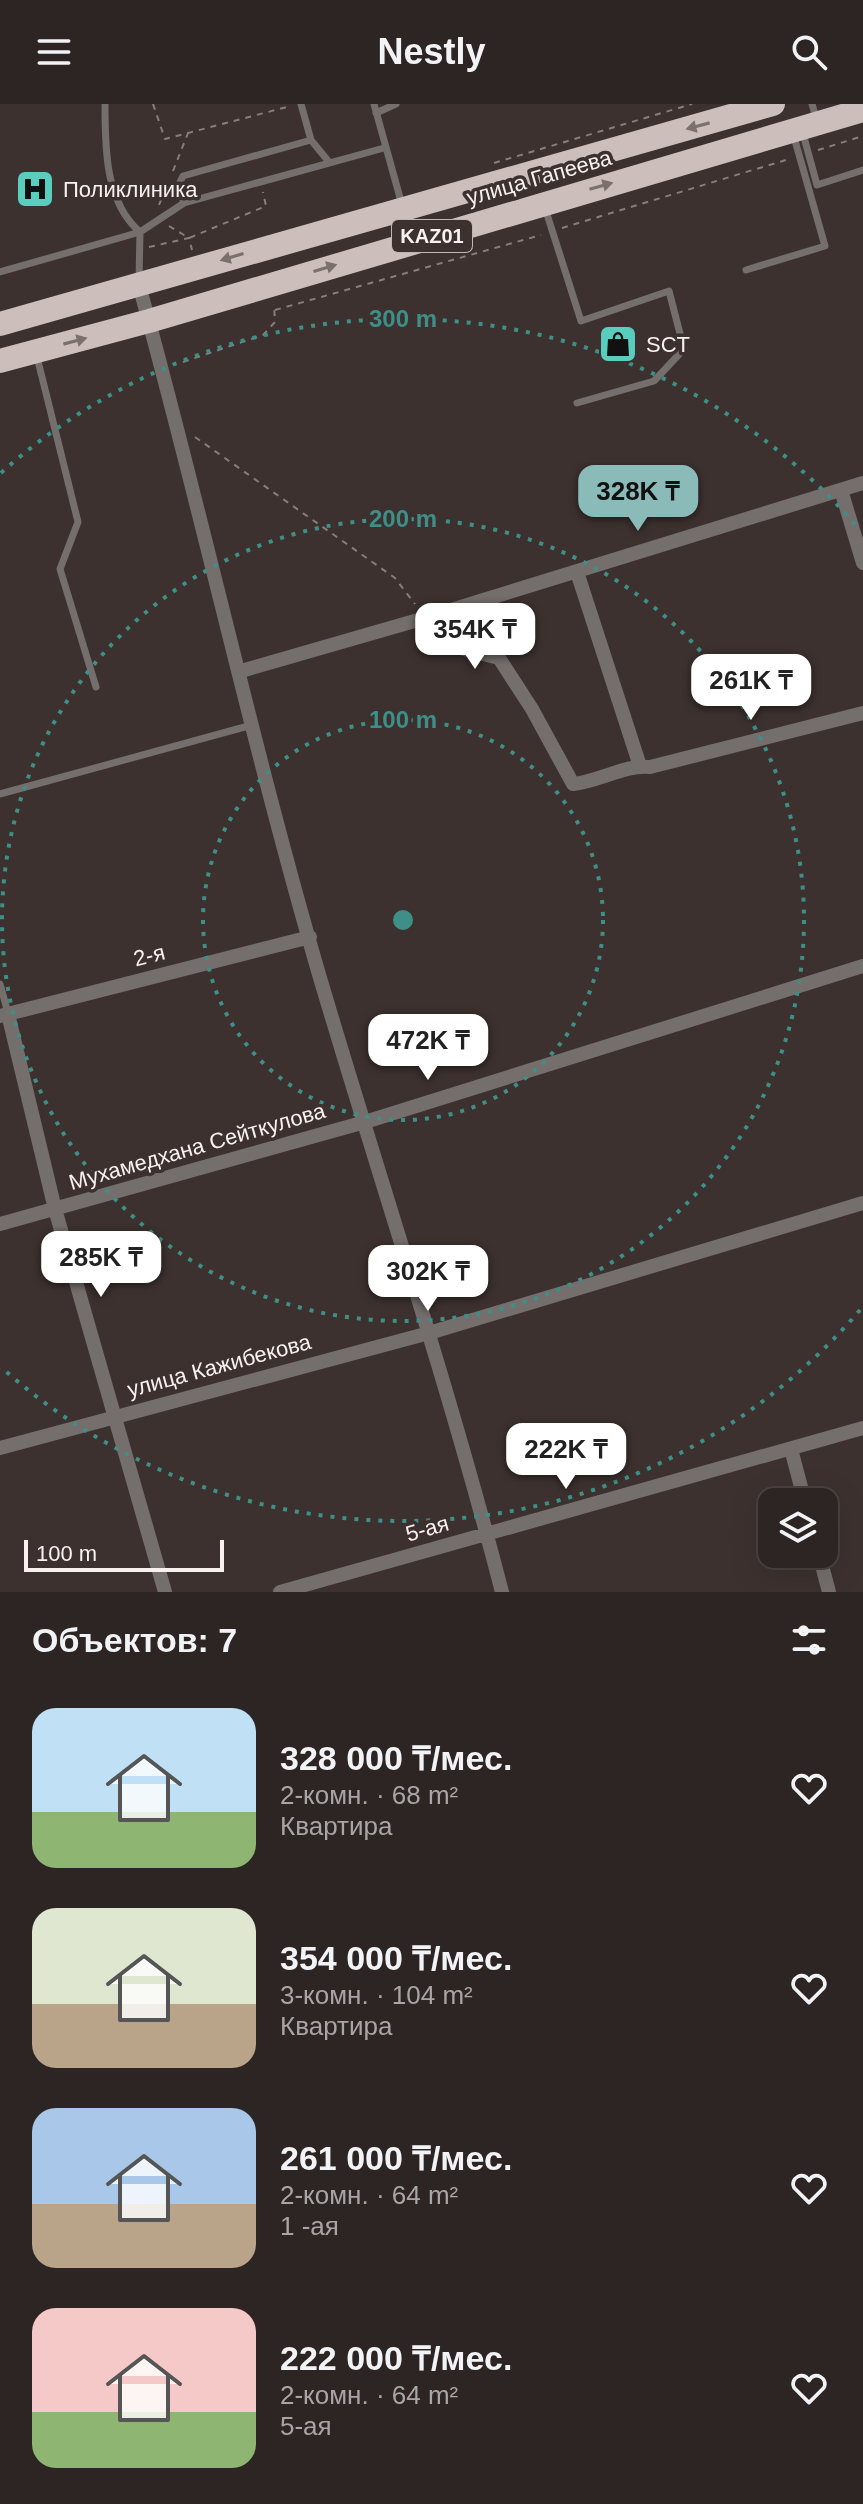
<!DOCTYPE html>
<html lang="ru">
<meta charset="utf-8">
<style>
body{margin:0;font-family:Helvetica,sans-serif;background:#352d2b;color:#f1f3f6;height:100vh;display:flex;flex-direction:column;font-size:30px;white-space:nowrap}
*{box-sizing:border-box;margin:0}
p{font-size:26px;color:#a7a5a6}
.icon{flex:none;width:44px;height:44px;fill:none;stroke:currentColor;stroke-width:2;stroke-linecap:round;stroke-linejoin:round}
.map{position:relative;height:1488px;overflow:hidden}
.side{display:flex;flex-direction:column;background:#2d2523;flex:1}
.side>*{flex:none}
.buttons{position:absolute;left:758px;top:1384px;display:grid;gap:16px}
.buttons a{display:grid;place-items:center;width:80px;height:80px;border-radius:16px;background:#2d2523;box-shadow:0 8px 32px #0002,0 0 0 2px #484241;font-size:40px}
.scale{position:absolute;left:24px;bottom:20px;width:200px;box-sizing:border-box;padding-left:8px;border:4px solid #f8f1ef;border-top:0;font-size:22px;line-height:28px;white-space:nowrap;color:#f8f1ef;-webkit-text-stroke:6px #3c312f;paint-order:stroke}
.price{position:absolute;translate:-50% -68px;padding:0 18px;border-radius:16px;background:#fff;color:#222;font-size:26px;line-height:52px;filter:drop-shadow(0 2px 4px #0008)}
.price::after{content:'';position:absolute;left:50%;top:48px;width:24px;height:18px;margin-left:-12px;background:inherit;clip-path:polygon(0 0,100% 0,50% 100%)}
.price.active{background:#8bbbb9;color:#111}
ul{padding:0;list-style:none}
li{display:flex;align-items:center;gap:24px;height:200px;padding:0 32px}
li span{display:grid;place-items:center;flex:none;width:224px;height:160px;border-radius:24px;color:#555}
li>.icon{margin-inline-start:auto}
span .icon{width:96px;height:96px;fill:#fffc;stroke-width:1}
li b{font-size:34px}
h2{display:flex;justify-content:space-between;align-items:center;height:96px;padding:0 32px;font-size:34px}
header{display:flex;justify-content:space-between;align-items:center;height:104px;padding:0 32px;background:#2d2523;font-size:36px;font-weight:700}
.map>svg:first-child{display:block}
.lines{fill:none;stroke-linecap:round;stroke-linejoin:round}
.path{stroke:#877d7b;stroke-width:2;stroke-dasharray:6 6;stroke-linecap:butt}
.lane{stroke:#746e6d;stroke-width:7}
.street{stroke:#746e6d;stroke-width:14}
.highway{stroke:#cbbebb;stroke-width:24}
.oneway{fill:#7c706e}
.ring{fill:none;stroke:#3e8f88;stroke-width:4;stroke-dasharray:4 8}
.labels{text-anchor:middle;stroke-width:7;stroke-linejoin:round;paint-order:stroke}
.shield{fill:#3c312f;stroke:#c0b7b5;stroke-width:2}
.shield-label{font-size:20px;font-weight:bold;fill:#f8f1ef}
.street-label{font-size:22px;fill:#f8f1ef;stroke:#3c312f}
.poi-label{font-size:22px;fill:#f8f1ef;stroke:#3c312f;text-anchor:start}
.centre{fill:#3e8f88;stroke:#3c312f;stroke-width:4}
.ring-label{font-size:24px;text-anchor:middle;font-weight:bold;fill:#3e8f88;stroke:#3c312f;stroke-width:7;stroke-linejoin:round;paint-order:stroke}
</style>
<header><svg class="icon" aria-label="menu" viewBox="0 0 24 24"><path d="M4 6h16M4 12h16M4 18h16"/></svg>Nestly<svg class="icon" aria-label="search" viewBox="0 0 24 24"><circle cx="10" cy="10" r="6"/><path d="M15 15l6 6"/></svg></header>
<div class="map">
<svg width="863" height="1488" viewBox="0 0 863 1488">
<rect width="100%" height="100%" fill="#3c312f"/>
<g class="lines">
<path class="path" d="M 153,0 L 165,35 L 287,3 L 288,0
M 818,46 L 863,32
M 494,59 L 692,0
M 173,67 L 188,29
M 159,101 L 167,81
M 169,122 L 189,134 L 266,102 L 263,88
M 562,124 L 789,55
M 149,143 L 189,134 L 192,146
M 275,206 L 541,131
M 183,258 L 263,231 L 275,218 L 274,200
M 195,333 L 395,474 L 415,500"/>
<path class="lane" d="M 105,0 C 105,44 105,98 140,128 L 139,176
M 301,0 L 311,36 L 329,58
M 374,0 L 412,137
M 812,0 L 816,14
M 376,9 L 396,0
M 802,26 L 817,81 L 863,66
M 184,99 L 178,82 L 183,72 L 311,36
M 545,104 L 581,217 L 669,187 L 684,245 L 654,277 L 577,299
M 746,166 L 825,142 L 794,33
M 0,168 L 140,128 L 184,99 L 384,44
M 37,253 L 78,418 L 60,465 L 96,583
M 0,690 L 252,621
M 0,880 L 8,909"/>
<path class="street" d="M 139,181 C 202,409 252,640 318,867 C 379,1074 448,1279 502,1488
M 841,386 L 863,459
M 577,468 L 640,662
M 425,514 L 863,379
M 241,567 L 425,514 L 464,545 L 499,554 L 532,605 L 573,680 C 598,678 626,660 650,663 L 863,609
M 8,910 L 55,1105 L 165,1488
M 0,912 L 310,833
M 0,1120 L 365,1018 L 863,862
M 0,1344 L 429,1229 L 863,1099
M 791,1345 L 805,1398
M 819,1450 L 829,1488
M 280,1488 L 863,1324"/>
<path class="highway" d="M 0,220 L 773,0
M 0,257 L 149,217 L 863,6"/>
</g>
<defs><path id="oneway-solid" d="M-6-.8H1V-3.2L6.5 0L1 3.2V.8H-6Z" transform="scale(2)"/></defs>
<g class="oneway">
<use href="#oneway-solid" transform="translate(698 22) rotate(165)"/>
<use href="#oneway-solid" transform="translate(601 82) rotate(-16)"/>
<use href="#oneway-solid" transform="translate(232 153) rotate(163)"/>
<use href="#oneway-solid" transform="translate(325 164) rotate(-17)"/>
<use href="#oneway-solid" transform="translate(75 237) rotate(-15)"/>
</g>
<g class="ring">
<circle cx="403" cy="816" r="200"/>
<circle cx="403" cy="816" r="401"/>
<path d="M860 1206A601 601 0 0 1 1 1263M1 369A601 601 0 0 1 860 426"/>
</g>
<defs>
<g id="hospital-square" transform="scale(2)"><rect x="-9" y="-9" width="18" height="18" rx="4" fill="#5acebe" stroke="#3c312f"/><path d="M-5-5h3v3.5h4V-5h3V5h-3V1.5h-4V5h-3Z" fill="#111"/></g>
<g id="shop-square" transform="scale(2)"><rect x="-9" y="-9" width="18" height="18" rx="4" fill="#5acebe" stroke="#3c312f"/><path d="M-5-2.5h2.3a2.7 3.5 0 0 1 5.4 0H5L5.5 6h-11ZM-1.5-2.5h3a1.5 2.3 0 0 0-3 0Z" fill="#111"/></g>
</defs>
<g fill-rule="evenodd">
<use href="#hospital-square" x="35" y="85"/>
<use href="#shop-square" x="618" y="240"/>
</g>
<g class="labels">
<rect class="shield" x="392" y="116" width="80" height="32" rx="6"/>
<g class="shield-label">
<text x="432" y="139">KАZ01</text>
</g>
<g class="street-label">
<text transform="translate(539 73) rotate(-16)" y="8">улица Гапеева</text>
<text transform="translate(149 851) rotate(-14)" y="8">2-я</text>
<text transform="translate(197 1042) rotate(-16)" y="8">Мухамедхана Сейткулова</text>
<text transform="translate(219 1261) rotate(-15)" y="8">улица Кажибекова</text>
<text transform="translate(427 1424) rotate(-16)" y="8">5-ая</text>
</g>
<g class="poi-label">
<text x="63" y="93">Поликлиника</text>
<text x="646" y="248">SCT</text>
</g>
</g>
<circle cx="403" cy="816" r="12" class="centre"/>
<g class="ring-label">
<text x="403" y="223">300 m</text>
<text x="403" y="423">200 m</text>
<text x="403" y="624">100 m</text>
</g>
</svg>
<div class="buttons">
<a><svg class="icon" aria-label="layers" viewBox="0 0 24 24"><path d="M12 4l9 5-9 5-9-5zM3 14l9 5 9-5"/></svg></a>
</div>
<div class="scale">100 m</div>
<b class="price active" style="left:638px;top:429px">328K ₸</b>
<b class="price" style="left:475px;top:567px">354K ₸</b>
<b class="price" style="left:751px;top:618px">261K ₸</b>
<b class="price" style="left:428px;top:978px">472K ₸</b>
<b class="price" style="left:101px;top:1195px">285K ₸</b>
<b class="price" style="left:428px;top:1209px">302K ₸</b>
<b class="price" style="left:566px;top:1387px">222K ₸</b>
</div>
<section class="side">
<h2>Объектов: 7<svg class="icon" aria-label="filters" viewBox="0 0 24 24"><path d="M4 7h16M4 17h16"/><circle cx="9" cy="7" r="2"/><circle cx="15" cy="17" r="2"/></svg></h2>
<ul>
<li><span style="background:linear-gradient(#bfe0f5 65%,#8fb573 0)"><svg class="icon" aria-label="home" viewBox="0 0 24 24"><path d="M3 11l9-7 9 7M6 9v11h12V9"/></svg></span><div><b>328 000 ₸/мес.</b><p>2-комн. · 68 m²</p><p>Квартира</p></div><svg class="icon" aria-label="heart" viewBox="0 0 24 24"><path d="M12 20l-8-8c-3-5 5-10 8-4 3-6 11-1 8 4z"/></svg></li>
<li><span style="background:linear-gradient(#dfe7d0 60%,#b9a48a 0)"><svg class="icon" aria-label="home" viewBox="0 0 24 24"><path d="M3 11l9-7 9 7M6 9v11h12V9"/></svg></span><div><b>354 000 ₸/мес.</b><p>3-комн. · 104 m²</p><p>Квартира</p></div><svg class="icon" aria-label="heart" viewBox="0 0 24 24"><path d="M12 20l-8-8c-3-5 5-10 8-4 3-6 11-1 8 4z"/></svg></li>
<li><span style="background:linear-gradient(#a9c7e8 60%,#b9a48a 0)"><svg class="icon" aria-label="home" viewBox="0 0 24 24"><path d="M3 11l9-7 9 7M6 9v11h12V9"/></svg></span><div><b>261 000 ₸/мес.</b><p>2-комн. · 64 m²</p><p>1 -ая</p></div><svg class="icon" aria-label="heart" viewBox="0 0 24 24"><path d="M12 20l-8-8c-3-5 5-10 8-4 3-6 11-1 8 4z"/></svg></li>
<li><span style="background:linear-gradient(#f6c9c9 65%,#8fb573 0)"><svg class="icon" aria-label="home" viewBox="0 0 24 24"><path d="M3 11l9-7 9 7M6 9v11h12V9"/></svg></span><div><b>222 000 ₸/мес.</b><p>2-комн. · 64 m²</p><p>5-ая</p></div><svg class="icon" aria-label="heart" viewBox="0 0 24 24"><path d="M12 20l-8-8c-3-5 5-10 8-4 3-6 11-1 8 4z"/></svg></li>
</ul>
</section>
